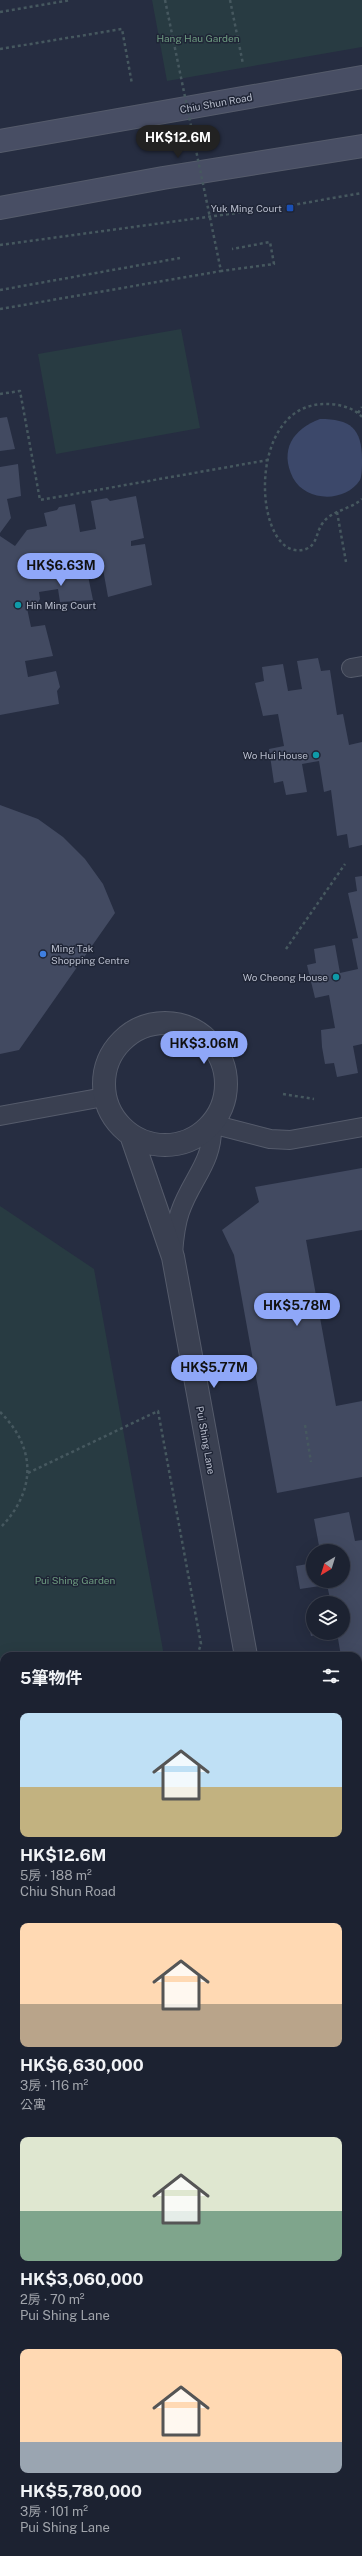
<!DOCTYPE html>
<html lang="zh-TW">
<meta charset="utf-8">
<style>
body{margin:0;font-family:"Public Sans","Noto Sans TC",sans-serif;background:#252a39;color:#f1f3f6;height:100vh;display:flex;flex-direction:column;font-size:15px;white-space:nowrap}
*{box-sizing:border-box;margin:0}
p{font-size:13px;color:#a0a4ab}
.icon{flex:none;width:22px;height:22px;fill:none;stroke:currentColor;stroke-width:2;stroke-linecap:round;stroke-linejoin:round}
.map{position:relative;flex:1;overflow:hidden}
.drawer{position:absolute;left:0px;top:1652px;width:362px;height:904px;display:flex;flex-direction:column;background:#1c2231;border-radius:12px 12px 0 0;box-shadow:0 4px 16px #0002,0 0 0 1px #3a3f4d}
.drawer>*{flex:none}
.needle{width:26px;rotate:218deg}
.buttons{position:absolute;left:306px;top:1544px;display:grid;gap:8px}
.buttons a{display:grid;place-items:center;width:44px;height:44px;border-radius:50%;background:#1c2231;box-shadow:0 4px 16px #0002,0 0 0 1px #3a3f4d;font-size:20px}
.price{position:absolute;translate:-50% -34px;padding:0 9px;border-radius:14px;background:#8fa7f8;color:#111;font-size:13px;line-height:26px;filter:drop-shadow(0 1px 2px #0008)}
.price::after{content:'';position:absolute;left:50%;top:24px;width:12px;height:9px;margin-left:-6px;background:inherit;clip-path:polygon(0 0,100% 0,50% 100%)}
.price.selected{background:#222;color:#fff}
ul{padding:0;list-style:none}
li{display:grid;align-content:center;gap:8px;height:212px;padding:0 20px}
li span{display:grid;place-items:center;height:124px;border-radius:8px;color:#555}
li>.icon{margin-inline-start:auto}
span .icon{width:72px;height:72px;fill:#fffc;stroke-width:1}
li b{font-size:17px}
h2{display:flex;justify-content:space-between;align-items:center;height:48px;padding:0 20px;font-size:17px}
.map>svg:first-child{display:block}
.green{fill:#283b42}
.water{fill:#3c486a}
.building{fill:#424a61}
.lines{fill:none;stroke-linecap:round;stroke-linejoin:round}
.lane-casing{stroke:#555b6b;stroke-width:20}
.street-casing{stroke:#555b6b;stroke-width:24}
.secondary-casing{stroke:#555b6b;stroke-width:24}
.path{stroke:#46585f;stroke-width:2.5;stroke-dasharray:3 3;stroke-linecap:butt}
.lane{stroke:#3a4051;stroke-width:18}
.street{stroke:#3a4051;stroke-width:22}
.secondary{stroke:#484e64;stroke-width:22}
.path-bridge{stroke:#46585f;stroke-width:2.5;stroke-dasharray:3 3;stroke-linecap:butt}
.transit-dot{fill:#1a4fb4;stroke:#1f2536;stroke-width:1.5}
.culture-dot{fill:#0f9aa8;stroke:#1f2536;stroke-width:1.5}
.shop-dot{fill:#3f7fe0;stroke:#1f2536;stroke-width:1.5}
.labels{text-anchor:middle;stroke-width:3;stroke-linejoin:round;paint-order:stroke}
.park-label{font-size:10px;fill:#6e9c80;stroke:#1f2536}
.street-label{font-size:10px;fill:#b7bccb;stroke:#1f2536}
.poi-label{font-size:10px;fill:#b7bccb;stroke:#1f2536;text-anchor:end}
</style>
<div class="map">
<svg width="362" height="2556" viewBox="0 0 362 2556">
<rect width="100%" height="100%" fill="#262d41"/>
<path class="green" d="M 152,0 L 362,0 L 362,47 L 167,81 Z
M 181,329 L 200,428 L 56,454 L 38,354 Z
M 0,1206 L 94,1269 L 164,1656 L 4,1656 L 4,1739 L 0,1740 Z
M 0,2345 L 4,2345 L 4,2487 L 0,2487 Z"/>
<path class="water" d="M 320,419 C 350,419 362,428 362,460 C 362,466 362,475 360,480 C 345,503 306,502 293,478 C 279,450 293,429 320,419 Z"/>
<path class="building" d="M 7,417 L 15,449 L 0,451 L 0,418 Z
M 18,464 L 21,496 L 7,499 L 11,518 L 0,533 L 0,467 Z
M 136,496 L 144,538 L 131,541 L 131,546 L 145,544 L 152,585 L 108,597 L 103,569 L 87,571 L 93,600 L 60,602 L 58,589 L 39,592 L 40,599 L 35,607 L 27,608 L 31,627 L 45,625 L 53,656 L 25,661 L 28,677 L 56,671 L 60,687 L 57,691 L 59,704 L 0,715 L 0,536 L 15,546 L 27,530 L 47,526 L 44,513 L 57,510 L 59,507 L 75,504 L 80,532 L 96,529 L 91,501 L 107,498 L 110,501 Z
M 318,658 L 321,671 L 330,670 L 337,715 L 343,714 L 349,745 L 362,742 L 362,845 L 349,848 L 347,834 L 337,836 L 331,790 L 324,792 L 319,761 L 302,764 L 307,792 L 286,795 L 283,781 L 274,783 L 269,749 L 284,746 L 278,714 L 263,716 L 255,683 L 264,681 L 262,667 L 283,664 L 288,691 L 302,689 L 297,661 Z
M 0,805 L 38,819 L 63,837 L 85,859 L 103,884 L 115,913 L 19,1050 L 0,1054 Z
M 362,876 L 362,1044 L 353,1046 L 358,1073 L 337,1077 L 334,1063 L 325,1064 L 322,1047 L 321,1030 L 335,1028 L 329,995 L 315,998 L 307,965 L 316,963 L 314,949 L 335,945 L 340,973 L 358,969 L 352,939 L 358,938 L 348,893 L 357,891 L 355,877 Z
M 362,1168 L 362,1230 L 306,1240 L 336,1406 L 362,1401 L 362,1477 L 277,1493 L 234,1255 L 222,1230 L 259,1202 L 255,1187 Z
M 349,1512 L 355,1541 L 362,1540 L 362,1663 L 358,1663 L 358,1656 L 341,1656 L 337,1633 L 343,1633 L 343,1603 L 331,1603 L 327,1585 L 300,1589 L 296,1566 L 313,1563 L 313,1581 L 343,1581 L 343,1551 L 320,1551 L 314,1519 Z
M 313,1612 L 313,1633 L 322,1634 L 311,1636 L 306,1613 Z
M 4,1933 L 4,2159 L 3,2159 L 0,2142 L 0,1934 Z
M 358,1960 L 362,1976 L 362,2463 L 358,2464 Z
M 4,2191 L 4,2361 L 0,2362 L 0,2192 Z"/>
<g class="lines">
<g class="lane-casing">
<path id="lane" d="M 351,668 L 362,666
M 0,1116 L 104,1097
M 173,1254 C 174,1240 175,1226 180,1212 C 191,1179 214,1162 212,1124 L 270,1139 L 290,1140 L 362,1127
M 0,2410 L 4,2409
M 358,2515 L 362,2517
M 194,2552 L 195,2556
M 293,2552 L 293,2556"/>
</g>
<g class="street-casing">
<path id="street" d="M104 1084a61 61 0 1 1 122 0a61 61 0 1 1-122 0Z
M 131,1135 L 173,1257 L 246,1656
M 358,1744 L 362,1744
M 0,1812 L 4,1812"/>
</g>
<g class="secondary-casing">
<path id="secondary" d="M 0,141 L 362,77
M 0,208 L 163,178 L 362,146"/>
</g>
<path class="path" d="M 230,0 L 243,64
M 0,12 L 71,0
M 0,49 L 122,29 L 132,84
M 0,245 L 281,207 L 362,193
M 0,290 L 180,258
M 0,309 L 221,271
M 0,394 L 20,391 L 40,500 L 268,460
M 358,413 L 362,407
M 362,417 C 353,407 338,404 326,404 C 242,403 254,567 306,549 C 317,545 316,533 322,524 C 331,510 350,510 362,499
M 337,512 L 346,562
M 286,949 L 345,864
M 283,1094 L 314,1099
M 0,1412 C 37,1448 36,1492 0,1528
M 305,1425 L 311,1462
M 28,1473 L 158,1411 L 201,1644 L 197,1656
M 0,1661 L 4,1687
M 328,2552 L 329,2556"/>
<use href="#lane" class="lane"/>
<use href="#street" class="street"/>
<use href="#secondary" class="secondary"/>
<path class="path-bridge" d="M 165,0 L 221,271 L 274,264 L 270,242 L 232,249"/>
</g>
<rect class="transit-dot" x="286" y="204" width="8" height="8" rx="2"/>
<g class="culture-dot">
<circle cx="18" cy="605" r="4"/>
<circle cx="316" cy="755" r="4"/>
<circle cx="336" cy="977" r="4"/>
</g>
<circle class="shop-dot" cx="43" cy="954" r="4"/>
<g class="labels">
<g class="park-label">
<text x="198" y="42">Hang Hau Garden</text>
<text x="75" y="1584">Pui Shing Garden</text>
</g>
<g class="street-label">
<text transform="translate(216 103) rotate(-10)" y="4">Chiu Shun Road</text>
<text transform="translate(206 1440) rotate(80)" y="4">Pui Shing Lane</text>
</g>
<g class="poi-label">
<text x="282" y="212">Yuk Ming Court</text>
<text x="26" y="609" text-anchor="start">Hin Ming Court</text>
<text x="308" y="759">Wo Hui House</text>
<text x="51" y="952" text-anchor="start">Ming Tak<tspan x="51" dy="12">Shopping Centre</tspan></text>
<text x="328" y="981">Wo Cheong House</text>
</g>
</g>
</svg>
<div class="buttons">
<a><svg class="needle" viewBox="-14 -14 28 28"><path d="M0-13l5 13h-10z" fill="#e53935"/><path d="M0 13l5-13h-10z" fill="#a0a4ab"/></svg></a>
<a><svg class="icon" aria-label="layers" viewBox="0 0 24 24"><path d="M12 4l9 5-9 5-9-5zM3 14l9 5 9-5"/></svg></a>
</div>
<b class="price selected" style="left:178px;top:159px">HK$12.6M</b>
<b class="price" style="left:61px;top:587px">HK$6.63M</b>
<b class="price" style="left:204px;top:1065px">HK$3.06M</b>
<b class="price" style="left:297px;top:1327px">HK$5.78M</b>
<b class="price" style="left:214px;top:1389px">HK$5.77M</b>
<section class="drawer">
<h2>5筆物件<svg class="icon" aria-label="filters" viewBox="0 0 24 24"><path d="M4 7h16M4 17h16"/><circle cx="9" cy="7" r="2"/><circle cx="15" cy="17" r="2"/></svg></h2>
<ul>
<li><span style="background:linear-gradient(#bfe0f5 60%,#c2b280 0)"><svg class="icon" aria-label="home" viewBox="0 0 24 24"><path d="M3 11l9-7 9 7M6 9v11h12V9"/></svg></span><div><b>HK$12.6M</b><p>5房 · 188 m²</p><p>Chiu Shun Road</p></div></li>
<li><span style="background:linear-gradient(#ffd9b3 65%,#b9a48a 0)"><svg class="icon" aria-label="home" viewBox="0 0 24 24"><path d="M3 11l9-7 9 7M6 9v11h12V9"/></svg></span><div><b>HK$6,630,000</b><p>3房 · 116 m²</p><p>公寓</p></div></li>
<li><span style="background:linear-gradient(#dfe7d0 60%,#7fa58c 0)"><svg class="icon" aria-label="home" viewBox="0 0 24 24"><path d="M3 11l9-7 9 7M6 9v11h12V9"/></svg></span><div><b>HK$3,060,000</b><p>2房 · 70 m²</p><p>Pui Shing Lane</p></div></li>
<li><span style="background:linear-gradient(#ffd9b3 75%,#9aa5b1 0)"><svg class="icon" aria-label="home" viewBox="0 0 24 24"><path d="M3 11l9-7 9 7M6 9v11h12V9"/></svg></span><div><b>HK$5,780,000</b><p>3房 · 101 m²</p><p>Pui Shing Lane</p></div></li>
</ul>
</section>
</div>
